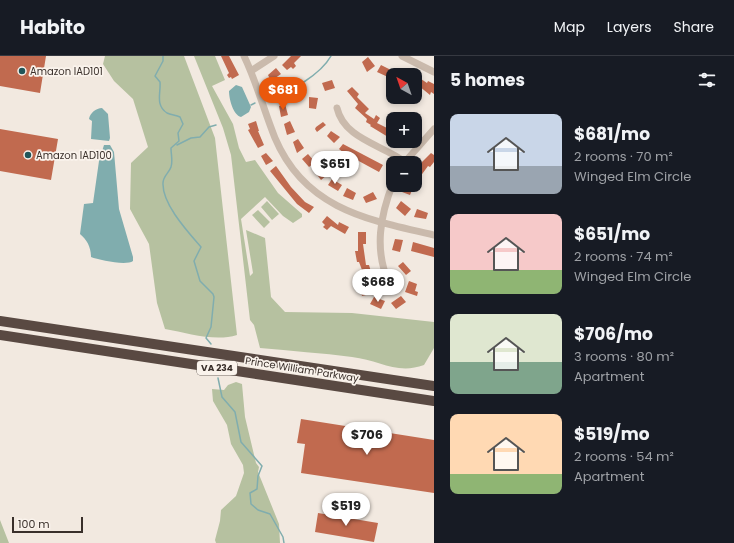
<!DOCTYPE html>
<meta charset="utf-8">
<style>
body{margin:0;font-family:Poppins,sans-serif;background:#20242c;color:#f1f3f6;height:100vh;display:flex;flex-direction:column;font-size:15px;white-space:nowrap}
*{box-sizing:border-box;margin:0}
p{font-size:13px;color:#9ea1a6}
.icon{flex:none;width:22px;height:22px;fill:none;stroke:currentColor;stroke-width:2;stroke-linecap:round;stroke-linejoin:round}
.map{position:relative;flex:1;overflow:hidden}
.panel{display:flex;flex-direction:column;background:#171b24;width:300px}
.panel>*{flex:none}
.needle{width:26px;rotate:320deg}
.buttons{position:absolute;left:386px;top:12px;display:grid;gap:8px}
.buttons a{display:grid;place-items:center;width:36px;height:36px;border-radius:8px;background:#171b24;box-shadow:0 2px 6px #0003;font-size:20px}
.scale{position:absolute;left:12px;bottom:10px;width:71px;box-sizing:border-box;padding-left:4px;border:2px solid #392f2a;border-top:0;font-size:11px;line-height:14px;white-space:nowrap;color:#392f2a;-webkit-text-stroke:3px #faf3ec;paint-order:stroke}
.price{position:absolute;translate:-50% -34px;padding:0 9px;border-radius:14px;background:#fff;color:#222;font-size:13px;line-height:26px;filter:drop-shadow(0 1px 2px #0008)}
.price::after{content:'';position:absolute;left:50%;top:24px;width:12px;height:9px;margin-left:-6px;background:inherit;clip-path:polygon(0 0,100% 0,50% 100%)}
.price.selected{background:#ea580c;color:#fff}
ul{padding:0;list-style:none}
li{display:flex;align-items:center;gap:12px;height:100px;padding:0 16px}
li span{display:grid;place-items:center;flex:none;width:112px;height:80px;border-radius:8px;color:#555}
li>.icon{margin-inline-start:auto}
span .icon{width:48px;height:48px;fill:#fffc;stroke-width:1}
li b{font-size:17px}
h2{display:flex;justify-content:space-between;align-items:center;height:48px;padding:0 16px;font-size:17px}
header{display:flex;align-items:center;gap:24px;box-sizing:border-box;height:56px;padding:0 20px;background:#171b24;border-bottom:1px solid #363941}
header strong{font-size:19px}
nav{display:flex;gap:22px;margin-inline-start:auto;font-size:14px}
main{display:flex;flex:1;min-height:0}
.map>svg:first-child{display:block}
.green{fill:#b6c1a0}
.water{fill:#80adae}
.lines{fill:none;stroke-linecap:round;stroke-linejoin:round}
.stream{stroke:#80adae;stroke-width:1.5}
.building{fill:#c16a4f}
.minor{stroke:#cabaac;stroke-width:7}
.highway{stroke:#594942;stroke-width:10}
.poi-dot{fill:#215559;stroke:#faf3ec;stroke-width:1.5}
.labels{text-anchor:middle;stroke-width:3.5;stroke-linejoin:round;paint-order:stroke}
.shield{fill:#faf3ec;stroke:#736a64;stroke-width:1}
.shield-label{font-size:9px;font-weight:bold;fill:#392f2a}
.poi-label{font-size:10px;fill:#392f2a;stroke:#faf3ec;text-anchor:start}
.street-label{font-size:10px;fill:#392f2a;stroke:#faf3ec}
</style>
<header>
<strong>Habito</strong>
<nav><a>Map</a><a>Layers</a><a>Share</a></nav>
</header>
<main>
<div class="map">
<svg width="434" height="487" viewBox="0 0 434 487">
<rect width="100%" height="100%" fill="#f2e9e0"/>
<path class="green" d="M 105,0 L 184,0 L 215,82 L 237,279 C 215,286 188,277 165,273 L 157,247 L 149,188 L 130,153 L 131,107 L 148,91 L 133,43 L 114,25 L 103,8 Z
M 194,0 L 215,0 L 225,24 L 212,30 L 233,68 L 239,92 L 246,106 L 255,104 L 278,137 L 302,158 L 302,161 L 293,167 L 283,160 L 265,141 L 241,163 L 250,220 L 253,217 L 246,174 L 265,182 L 271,241 L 285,256 L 352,257 L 434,266 L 434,292 L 424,309 C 397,319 379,304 352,301 C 322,297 291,295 260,292 L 254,269 L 250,264 L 231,99 L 223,72 Z
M 267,145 L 279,158 L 272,164 L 261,151 Z
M 258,154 L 270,166 L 264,172 L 252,159 Z
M 236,326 L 242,328 L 245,361 L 256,407 L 259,411 L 258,416 L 279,468 L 280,487 L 216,487 L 215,484 L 220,465 L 221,454 L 236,440 L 244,417 L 243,409 L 231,388 L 227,369 L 213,345 L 212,333 L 224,334 L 228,329 Z
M 0,464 L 9,487 L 0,487 Z"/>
<path class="water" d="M 236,29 L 242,31 L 251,51 L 249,56 L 241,61 C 233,59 229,43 229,35 Z
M 102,52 L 108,58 L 110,82 L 109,85 L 91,83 L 92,65 L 89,63 C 90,57 96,52 102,52 Z
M 104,89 L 110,89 L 114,96 L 119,153 L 133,201 L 133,205 C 126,210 99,204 91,201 C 91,191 87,184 80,178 L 84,148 L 93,147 L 99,105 Z"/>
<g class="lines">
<path class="stream" d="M 163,0 L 163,5 L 155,20 L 160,26 C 161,37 155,49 167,57 C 171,59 176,59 180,61 L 183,68 L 178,77 L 179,85 L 171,92 C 171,98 173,106 171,111 C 169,117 163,120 163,127 C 162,148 188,176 201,191 L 194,205 L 200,225 L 213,238 L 214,241 L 211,271 L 206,282 L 211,288
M 270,41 C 290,37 321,18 331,0
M 251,49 L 255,47
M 177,89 L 191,82 L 200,81 L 209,71 L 216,69
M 218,322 L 222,341 L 235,356 L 241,386 L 262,410 L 258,420 L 257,433 L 250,437 L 251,448 L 258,454 L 270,458 L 283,481 L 284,487"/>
</g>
<path class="building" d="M 0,0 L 46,0 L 40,37 L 0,30 Z
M 221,0 L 229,0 L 239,19 L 232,23 L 231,21 L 229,22 L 227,19 L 229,17 Z
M 291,0 L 301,0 L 294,7 L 296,10 L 293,13 L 291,11 L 287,14 L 282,9 Z
M 368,1 L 375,10 L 367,16 L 362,6 Z
M 381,9 L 395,16 L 397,12 L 411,19 L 388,19 L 388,21 L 377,16 Z
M 276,12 L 281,18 L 271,25 L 268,19 Z
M 415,19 L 427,27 L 428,25 L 434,28 L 434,38 L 431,36 L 430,39 L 419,30 L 415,36 Z
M 332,24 L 335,32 L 325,35 L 322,27 Z
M 352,31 L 359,38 L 357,41 L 369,53 L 365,57 L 374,63 L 376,59 L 380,62 L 377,67 L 393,75 L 393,84 L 370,70 L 371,69 L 366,66 L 367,63 L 355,52 L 358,48 L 347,35 Z
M 309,41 L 318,42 L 316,53 L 309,52 Z
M 285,48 L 288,59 L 281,61 L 279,50 Z
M 256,65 L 259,75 L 258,75 L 264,89 L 258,92 L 248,74 L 250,73 L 248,68 Z
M 290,65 L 295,76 L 287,79 L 284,68 Z
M 323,66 L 326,69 L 317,76 L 315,73 L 316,71 Z
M 0,73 L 58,83 L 51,124 L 0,115 Z
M 331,75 L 340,81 L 334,87 L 327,80 Z
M 298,83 L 304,92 L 297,97 L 293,86 Z
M 343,88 L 383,109 L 379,116 L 344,97 L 339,93 Z
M 266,97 L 273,105 L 266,109 L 261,100 Z
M 431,97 L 434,99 L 434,106 L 430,111 L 428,110 L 417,125 L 415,123 L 415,113 Z
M 308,98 L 315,106 L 309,111 L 302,103 Z
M 276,110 L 291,131 L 305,146 L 314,151 L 309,157 L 297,148 L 270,115 Z
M 320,111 L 327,119 L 321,124 L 315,116 Z
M 332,123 L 342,129 L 338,135 L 328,129 Z
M 405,129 L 414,129 L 410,139 L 402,136 Z
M 347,132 L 356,137 L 353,144 L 343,140 Z
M 373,136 L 377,143 L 366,147 L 363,141 Z
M 401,145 L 411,153 L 405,160 L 396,152 Z
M 417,153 L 428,157 L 426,163 L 414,161 Z
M 327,160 L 338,169 L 339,166 L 349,171 L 345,178 L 331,170 L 327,174 L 323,171 L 325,169 L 322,166 Z
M 358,176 L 366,176 L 366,188 L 363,188 L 366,209 L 369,209 L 372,219 L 365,222 L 359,206 L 357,206 L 355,195 L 358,195 Z
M 395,183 L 403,184 L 400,196 L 392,194 Z
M 413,186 L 434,192 L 434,201 L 411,195 Z
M 403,206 L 411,215 L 406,219 L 398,210 Z
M 409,225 L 417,228 L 415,235 L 418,236 L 417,240 L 405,236 Z
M 368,226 L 370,238 L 362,240 L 359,227 Z
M 401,240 L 406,246 L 396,253 L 391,247 Z
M 374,241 L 385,245 L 381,253 L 370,248 Z
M 301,363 L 434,384 L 434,437 L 301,417 L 305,388 L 297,387 Z
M 318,457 L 378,467 L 374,486 L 315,476 Z"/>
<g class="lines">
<path class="minor" d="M 244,0 C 257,27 264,55 275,82 C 305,153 368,164 434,179
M 402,0 L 434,16
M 251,15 L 274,0
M 337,52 C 344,83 383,89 405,106
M 404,107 L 434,73
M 389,227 C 374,194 380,160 393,127"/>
<path class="highway" d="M 0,265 L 434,330
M 0,279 L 434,345"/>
</g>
<g class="poi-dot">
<circle cx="22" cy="15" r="4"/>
<circle cx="28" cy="99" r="4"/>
</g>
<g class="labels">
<rect class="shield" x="197" y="305" width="40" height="14" rx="3"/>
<g class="shield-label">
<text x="217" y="315">VA 234</text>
</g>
<g class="poi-label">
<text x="30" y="19">Amazon IAD101</text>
<text x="36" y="103">Amazon IAD100</text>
</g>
<g class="street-label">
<text transform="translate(302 313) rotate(9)" y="4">Prince William Parkway</text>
</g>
</g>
</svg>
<div class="buttons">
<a><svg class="needle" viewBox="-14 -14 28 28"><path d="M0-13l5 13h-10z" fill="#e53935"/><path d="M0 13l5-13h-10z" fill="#9ea1a6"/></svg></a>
<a>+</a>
<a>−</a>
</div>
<div class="scale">100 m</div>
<b class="price selected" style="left:283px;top:55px">$681</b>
<b class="price" style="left:335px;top:129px">$651</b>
<b class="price" style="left:378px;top:247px">$668</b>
<b class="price" style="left:367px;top:400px">$706</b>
<b class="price" style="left:346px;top:471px">$519</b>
</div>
<section class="panel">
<h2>5 homes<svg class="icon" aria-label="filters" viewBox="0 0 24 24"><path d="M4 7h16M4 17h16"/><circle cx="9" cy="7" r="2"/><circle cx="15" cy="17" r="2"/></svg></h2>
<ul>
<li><span style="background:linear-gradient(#c9d6e8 65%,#9aa5b1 0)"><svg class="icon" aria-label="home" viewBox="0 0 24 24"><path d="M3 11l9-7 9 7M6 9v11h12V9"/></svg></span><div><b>$681/mo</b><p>2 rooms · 70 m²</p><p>Winged Elm Circle</p></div></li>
<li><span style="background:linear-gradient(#f6c9c9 70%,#8fb573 0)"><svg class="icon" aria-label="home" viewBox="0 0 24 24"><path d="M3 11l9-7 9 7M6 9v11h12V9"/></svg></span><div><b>$651/mo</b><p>2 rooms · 74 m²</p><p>Winged Elm Circle</p></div></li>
<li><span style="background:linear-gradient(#dfe7d0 60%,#7fa58c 0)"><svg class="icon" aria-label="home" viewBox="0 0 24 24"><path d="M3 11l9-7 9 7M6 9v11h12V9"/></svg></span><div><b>$706/mo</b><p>3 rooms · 80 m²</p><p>Apartment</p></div></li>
<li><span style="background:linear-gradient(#ffd9b3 75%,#8fb573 0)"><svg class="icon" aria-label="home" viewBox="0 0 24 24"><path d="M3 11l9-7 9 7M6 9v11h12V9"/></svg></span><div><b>$519/mo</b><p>2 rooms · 54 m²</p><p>Apartment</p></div></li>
</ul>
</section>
</main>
